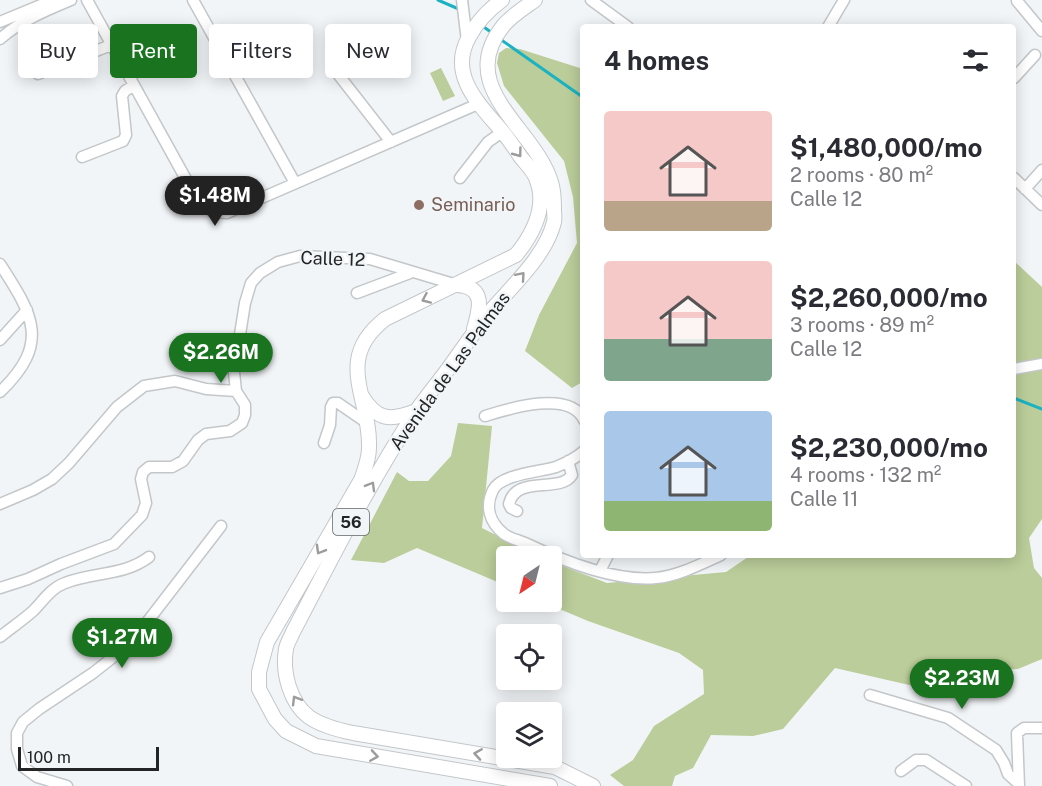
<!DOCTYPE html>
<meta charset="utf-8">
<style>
body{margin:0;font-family:"Public Sans",sans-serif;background:#f7f7f7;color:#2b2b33;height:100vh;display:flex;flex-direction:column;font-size:22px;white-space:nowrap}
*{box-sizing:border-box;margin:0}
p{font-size:20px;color:#7c7c81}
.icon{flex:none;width:33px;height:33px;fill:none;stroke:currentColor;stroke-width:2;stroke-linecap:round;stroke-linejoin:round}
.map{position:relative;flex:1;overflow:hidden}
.sheet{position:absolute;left:580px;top:24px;width:436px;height:534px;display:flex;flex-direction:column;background:#fff;border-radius:6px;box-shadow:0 3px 15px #0003}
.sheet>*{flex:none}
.hud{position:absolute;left:18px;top:24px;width:472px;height:54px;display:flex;gap:12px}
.needle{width:39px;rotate:215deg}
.buttons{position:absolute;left:496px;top:546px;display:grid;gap:12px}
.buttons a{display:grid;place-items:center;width:66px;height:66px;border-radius:6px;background:#fff;box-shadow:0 3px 15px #0003;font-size:30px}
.scale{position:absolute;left:18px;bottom:15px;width:141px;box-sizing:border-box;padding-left:6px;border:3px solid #222425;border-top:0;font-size:16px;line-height:21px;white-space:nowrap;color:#222425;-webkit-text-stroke:4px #f2f5f8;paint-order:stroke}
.price{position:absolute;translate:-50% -51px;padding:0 14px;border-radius:21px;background:#19731f;color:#fff;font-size:20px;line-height:39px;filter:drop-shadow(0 2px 3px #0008)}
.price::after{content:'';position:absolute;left:50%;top:36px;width:18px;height:14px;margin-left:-9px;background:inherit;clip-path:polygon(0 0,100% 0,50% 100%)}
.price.current{background:#222;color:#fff}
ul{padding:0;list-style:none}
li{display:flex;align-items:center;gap:18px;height:150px;padding:0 24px}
li span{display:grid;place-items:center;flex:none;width:168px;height:120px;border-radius:6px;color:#555}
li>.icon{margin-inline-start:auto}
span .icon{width:72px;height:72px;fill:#fffc;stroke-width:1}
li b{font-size:26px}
h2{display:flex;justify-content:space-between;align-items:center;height:72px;padding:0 24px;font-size:26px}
.chip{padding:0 21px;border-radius:6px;background:#fff;box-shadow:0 3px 15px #0003;font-size:21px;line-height:54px}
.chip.current{background:#19731f;color:#fff}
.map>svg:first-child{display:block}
.green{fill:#bbcd9a}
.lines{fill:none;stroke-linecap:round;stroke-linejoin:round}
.stream{stroke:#1bb2c1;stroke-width:3}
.minor-casing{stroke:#c3c7c9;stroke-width:13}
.major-casing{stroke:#c3c7c9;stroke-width:16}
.minor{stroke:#fff;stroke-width:10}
.major{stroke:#fff;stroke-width:14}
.oneway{stroke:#9c9c9d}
.education-dot{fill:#8d6e63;stroke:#f2f5f8;stroke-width:2}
.labels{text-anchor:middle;stroke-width:5;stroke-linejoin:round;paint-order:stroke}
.shield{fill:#f2f5f8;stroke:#606364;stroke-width:1.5}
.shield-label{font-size:16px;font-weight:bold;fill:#222425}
.education-label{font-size:18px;fill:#785e54;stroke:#f2f5f8;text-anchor:start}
.street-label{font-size:18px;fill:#222425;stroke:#f2f5f8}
</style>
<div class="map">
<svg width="1042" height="786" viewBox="0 0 1042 786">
<rect width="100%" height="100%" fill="#f2f5f8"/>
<path class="green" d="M 506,48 L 520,49 L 583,69 L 584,381 L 572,388 L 525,351 L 539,315 L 577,243 L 573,197 L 564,161 L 504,86 L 497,63 L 499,53 Z
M 441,68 L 455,96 L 443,101 L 430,73 Z
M 1014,261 L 1042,287 L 1042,519 L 1029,538 L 1034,568 L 1042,578 L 1042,659 L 1018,669 L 961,672 L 931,690 L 835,668 L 783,729 L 753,736 L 711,735 L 693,768 L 675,776 L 672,786 L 624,786 L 610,775 L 633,760 L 654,726 L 704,694 L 703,670 L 679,653 L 588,621 L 543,602 L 552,602 L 552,562 L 607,583 L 726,572 L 751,555 L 1014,555 Z
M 458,423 L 492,426 L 482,528 L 538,556 L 507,556 L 507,586 L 417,548 L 384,563 L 351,560 L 397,472 L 409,481 L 428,481 L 451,456 Z"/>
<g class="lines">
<path class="stream" d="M 438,0 L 461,10
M 481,25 L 495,35
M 500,39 L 584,98
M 1014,398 L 1042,409"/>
<g class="minor-casing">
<path id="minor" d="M 87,0 L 198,201 L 213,212 L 227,213 L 478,104
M 193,0 L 295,183
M 462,0 L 467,41
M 591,0 L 628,27
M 1017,1 L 1042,31
M 0,22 L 53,0
M 828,27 L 844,0
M 0,39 C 20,21 47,10 71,0
M 334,69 L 391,142
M 38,74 L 111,45
M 1014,78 L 1035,55
M 82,157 L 123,141 L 126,135 L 122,96 L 125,91 L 133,86
M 460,178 L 488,142 L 502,132
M 1014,178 L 1042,205
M 1025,189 L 1042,170
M 0,264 C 33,315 51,343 0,392
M 357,293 L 410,273
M 0,340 L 27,310
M 1014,369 L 1042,364
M 485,416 C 508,409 570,389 584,420
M 324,443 L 330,425 L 331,407 L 333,403 L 338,403 L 367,423
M 584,451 C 576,458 566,463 556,467 C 540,472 501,474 493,490 C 485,506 489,522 504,534 C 509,538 518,540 525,543 C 561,560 615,582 656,578 C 678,576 701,564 721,555
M 0,504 L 33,490 L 52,479 L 69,463 L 117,407 L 144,386 L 175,381 L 206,389 L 236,391
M 517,511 L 511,508 L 509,504 C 516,474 560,494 572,475 L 568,461
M 600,571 L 608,555
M 0,588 L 28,579 L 61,564 L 114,544 L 142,515 L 146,503 L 141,479 L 143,472 L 149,467 L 172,467 L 183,461 L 198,440 L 206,434 L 230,431 L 242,423 L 245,415 L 245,405 L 236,391 L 234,372 L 245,303 L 251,283 L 260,273 L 278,262 L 300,256 L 370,259 L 457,285
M 0,637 C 11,628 23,620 33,611 C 43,601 51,588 65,583 C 93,572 124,576 149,557
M 870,695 L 948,718 L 996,750 L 1004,763 L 1008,774 L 1018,783
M 901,771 L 916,760 L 926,760 L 966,786
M 67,786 L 37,777 L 22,766 L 17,749 L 17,733 L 23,722 L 39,709 L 93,673 L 131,643 L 221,526
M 1019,786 L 1017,733 L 1024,728 L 1042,728"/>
</g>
<g class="major-casing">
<path id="major" d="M 502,0 C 488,10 477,22 469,37 C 448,74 478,103 501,130 C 508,138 514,147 520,156 C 525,163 533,170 536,178 C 548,206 533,234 516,255 L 385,319 C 333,360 371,397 369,448 C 369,459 365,469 361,480 L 267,642 L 259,672 L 259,689 L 275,719 L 286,731 L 316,746 L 550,786
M 535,0 C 524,8 511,16 503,26 C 454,88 535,128 551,182 C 554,191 554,199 554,209 C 554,213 555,218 554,222 C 546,256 510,288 488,314 C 474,332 461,351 448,369 C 437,384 425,398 415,413 C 369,483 332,558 293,632 C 291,637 287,643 286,649 C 282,672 290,703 309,717 C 322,726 338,730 353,733 L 555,767 L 593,786
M 457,285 C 486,287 480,308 474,329
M 362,396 C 377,421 391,421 416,411"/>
</g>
<use href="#minor" class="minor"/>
<use href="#major" class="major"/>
</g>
<defs><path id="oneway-chevron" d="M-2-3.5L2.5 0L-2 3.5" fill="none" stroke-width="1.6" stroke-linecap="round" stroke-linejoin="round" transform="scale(1.5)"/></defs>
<g class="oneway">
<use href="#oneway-chevron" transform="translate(518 153) rotate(53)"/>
<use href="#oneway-chevron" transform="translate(521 276) rotate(-49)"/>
<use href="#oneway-chevron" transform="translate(426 299) rotate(156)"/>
<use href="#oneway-chevron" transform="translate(371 486) rotate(-60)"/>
<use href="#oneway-chevron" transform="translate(320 550) rotate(120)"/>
<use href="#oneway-chevron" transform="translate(296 700) rotate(-121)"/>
<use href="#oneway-chevron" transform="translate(478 754) rotate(-171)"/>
<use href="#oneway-chevron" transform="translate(374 756) rotate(9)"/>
</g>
<circle class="education-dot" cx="419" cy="205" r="6"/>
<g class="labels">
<rect class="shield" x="333" y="509" width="36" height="26" rx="4.5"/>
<g class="shield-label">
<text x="351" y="528">56</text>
</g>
<g class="education-label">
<text x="431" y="211">Seminario</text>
</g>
<g class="street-label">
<text transform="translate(333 259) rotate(2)" y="6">Calle 12</text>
<text transform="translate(450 371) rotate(-54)" y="6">Avenida de Las Palmas</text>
</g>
</g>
</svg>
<div class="buttons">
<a><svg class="needle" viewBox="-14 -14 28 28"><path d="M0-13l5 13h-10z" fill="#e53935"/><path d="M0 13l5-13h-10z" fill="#7c7c81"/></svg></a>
<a><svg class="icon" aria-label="locate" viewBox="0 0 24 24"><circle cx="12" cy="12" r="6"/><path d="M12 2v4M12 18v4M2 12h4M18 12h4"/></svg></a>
<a><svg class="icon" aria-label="layers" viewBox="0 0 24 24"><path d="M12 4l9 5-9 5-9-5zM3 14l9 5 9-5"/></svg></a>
</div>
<div class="scale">100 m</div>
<b class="price current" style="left:215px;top:227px">$1.48M</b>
<b class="price" style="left:221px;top:384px">$2.26M</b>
<b class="price" style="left:122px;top:669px">$1.27M</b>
<b class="price" style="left:962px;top:710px">$2.23M</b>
<div class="hud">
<a class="chip">Buy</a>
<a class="chip current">Rent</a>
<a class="chip">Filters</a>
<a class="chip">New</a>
</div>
<section class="sheet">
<h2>4 homes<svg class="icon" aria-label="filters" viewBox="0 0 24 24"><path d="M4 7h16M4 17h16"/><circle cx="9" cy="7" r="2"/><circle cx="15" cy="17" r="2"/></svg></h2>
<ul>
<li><span style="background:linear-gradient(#f6c9c9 75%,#b9a48a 0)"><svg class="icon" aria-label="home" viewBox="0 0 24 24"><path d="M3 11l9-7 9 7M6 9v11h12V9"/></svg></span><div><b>$1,480,000/mo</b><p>2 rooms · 80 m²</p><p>Calle 12</p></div></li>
<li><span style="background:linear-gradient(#f6c9c9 65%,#7fa58c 0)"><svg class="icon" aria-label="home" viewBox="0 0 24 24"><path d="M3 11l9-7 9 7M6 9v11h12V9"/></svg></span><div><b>$2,260,000/mo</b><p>3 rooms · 89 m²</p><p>Calle 12</p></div></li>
<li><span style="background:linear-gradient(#a9c7e8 75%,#8fb573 0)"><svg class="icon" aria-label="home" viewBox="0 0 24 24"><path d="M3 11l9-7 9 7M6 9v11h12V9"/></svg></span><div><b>$2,230,000/mo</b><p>4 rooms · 132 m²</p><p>Calle 11</p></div></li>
</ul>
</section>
</div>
